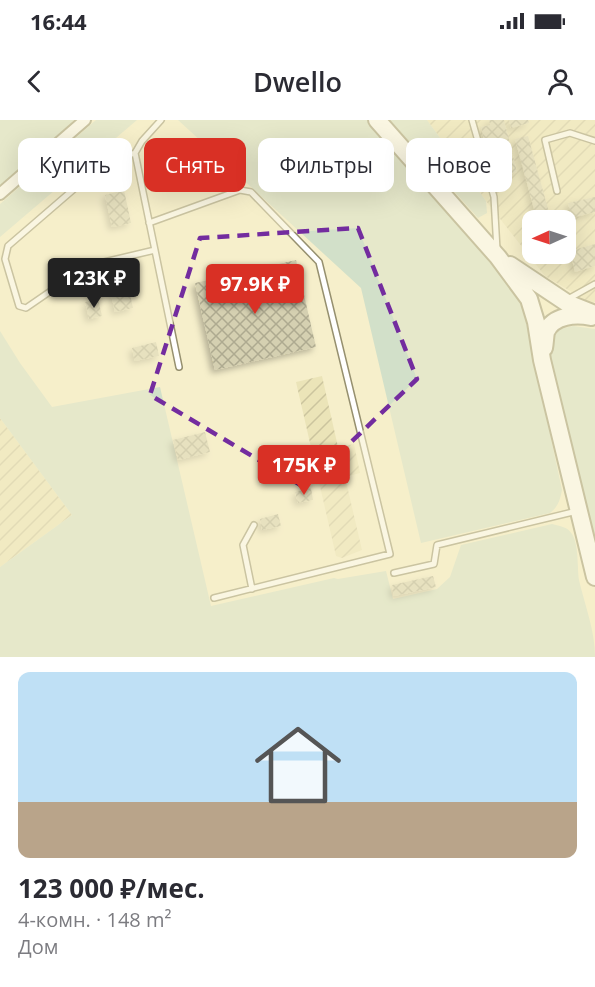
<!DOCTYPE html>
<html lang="ru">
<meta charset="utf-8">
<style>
body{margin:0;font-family:"Open Sans",sans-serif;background:#f2f2f3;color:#2b2b33;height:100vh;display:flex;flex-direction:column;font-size:22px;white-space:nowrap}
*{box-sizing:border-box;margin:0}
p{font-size:20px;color:#7c7c81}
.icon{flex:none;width:33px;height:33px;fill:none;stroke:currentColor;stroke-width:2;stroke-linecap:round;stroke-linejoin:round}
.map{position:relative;height:537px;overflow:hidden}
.sheet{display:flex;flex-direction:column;background:#fff;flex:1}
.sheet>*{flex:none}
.banner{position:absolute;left:18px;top:18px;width:560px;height:54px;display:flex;gap:12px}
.needle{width:39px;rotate:267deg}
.controls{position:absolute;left:522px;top:90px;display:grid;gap:12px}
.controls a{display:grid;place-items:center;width:54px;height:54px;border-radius:12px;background:#fff;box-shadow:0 6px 24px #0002;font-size:30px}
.price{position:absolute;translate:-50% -51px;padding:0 14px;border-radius:6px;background:#d93025;color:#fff;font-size:20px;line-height:39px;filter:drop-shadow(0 2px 3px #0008)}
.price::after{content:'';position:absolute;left:50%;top:36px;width:18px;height:14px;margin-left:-9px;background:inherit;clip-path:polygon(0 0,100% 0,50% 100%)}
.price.on{background:#222;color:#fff}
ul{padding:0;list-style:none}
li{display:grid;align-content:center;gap:12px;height:318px;padding:0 18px}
li span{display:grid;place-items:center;height:186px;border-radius:12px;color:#555}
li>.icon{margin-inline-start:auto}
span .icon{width:108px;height:108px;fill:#fffc;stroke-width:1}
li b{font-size:26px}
.pill{padding:0 21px;border-radius:12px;background:#fff;box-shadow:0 6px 24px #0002;font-size:21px;line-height:54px}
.pill.on{background:#d93025;color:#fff}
.status{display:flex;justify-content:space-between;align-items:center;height:42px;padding:0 30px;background:#fff;direction:ltr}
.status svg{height:16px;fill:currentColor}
header{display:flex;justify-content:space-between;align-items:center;height:78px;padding:0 18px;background:#fff;font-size:27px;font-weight:600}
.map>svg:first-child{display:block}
.industrial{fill:url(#industrial-furrows);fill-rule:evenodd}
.green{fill:#d2e0c9}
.building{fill:url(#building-cross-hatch);filter:url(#shadow)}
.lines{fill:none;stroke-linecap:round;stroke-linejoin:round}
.service-casing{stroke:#96906f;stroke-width:8}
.minor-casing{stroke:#96906f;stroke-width:14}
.secondary-casing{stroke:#96906f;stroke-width:20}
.service{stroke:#fff;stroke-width:5}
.minor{stroke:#fff;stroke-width:10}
.secondary{stroke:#fff;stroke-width:16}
.marked{fill:none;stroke:#732c9f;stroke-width:4.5;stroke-dasharray:12 8;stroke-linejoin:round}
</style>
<div class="status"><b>16:44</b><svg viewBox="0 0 49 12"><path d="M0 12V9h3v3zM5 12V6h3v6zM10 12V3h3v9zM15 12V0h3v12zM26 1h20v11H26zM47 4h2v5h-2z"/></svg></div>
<header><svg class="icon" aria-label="back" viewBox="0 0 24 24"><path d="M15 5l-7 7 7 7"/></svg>Dwello<svg class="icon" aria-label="person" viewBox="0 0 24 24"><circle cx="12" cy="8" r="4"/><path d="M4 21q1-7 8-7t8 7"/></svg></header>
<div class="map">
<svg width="595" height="537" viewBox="0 0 595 537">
<defs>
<pattern id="industrial-furrows" width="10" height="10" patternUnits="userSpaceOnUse" patternTransform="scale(1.5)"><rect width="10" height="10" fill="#ebe4b8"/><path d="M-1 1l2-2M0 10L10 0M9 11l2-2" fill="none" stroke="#cbc49e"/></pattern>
<pattern id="building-cross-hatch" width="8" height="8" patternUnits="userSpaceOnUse" patternTransform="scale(1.5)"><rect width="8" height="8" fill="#d5d0b1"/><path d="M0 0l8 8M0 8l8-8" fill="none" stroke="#aeaa90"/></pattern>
<filter id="shadow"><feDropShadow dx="-3.5" dy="3.5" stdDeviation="3" flood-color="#0004"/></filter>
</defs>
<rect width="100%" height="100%" fill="#f6efcb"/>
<path class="industrial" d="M 427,0 L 595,0 L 595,182 L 587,181 L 545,156 L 486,81 ZM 532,100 L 566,100 L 566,134 L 532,134 Z
M 322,256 L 338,327 L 354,324 L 360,353 L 345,357 L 362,430 L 342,438 L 336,436 L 296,262 Z
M 0,298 L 72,395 L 0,447 Z"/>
<path class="green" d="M 0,0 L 74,0 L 57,18 L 0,66 Z
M 96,0 L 137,0 L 0,117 L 0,84 Z
M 178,0 L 368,0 L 507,159 L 520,180 L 527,206 L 562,370 C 560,380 558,387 550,393 L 421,423 L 361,168 Z
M 390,0 L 427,0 L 486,81 L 487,93 L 478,98 Z
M 573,206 L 595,209 L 595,433 L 548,238 L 551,220 L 556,210 Z
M 0,211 L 20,243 L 52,287 L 160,267 L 211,486 L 334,458 L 338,459 L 386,451 L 393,479 L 437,469 L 450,457 L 461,425 L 552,404 C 560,406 568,407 572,414 C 579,425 577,447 579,460 C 585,486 595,510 595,537 L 0,537 L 0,447 L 72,395 L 0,298 Z"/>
<path class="building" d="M 489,0 L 504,0 L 517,52 L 493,58 L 481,7 L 490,5 Z
M 509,0 L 528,0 L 529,3 L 511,8 Z
M 528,16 L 551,100 L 537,100 L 515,19 Z
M 124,70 L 131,103 L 112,107 L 105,75 Z
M 595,77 L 595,92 L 572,98 L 568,83 Z
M 595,124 L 595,146 L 575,152 L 570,131 Z
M 296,140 L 316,227 L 215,250 L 195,163 Z
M 129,170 L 133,188 L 115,192 L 111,174 Z
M 98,179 L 102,196 L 89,199 L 85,182 Z
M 156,222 L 159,236 L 135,241 L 132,228 Z
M 205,312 L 210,332 L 178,340 L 173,320 Z
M 311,368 L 313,380 L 298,383 L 295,372 Z
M 278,394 L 281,406 L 262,410 L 260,399 Z
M 433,456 L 436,467 L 394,476 L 392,465 Z"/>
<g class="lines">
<g class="service-casing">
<path id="service" d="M 161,0 L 142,21 L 135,33 L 179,247
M 472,0 L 494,77 L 497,130
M 135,33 L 103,44 L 8,126 L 5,139 L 19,186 L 26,188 L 87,146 L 155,130
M 557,71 L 545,20 L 570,13 L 595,21
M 149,103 L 240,70 L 251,72 L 319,142 L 390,434 L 214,478
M 568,179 L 595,164
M 394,453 L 434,444 L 437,425 L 577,391
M 252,469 L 243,425 L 254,405"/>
</g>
<g class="minor-casing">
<path id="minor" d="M 0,74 L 85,0"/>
</g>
<g class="secondary-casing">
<path id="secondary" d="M 377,0 L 498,137 L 529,179 L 536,202 L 542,240 L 595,457
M 510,145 L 567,183 L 595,194
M 544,228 C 545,223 545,217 546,212 C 553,195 576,194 591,197"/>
</g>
<use href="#service" class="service"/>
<use href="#minor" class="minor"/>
<use href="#secondary" class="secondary"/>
</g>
<path d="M0 0H595V537H0ZM 358,108 L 417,259 L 304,367 L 150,275 L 200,118 Z" fill="#f6efcb" fill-opacity=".55" fill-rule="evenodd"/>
<path class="marked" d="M 358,108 L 417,259 L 304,367 L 150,275 L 200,118 Z"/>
</svg>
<div class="controls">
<a><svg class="needle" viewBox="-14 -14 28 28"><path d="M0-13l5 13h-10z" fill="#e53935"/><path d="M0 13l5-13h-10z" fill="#7c7c81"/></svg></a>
</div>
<b class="price on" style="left:94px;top:189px">123K ₽</b>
<b class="price" style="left:255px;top:195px">97.9K ₽</b>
<b class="price" style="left:304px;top:376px">175K ₽</b>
<div class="banner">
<a class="pill">Купить</a>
<a class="pill on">Снять</a>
<a class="pill">Фильтры</a>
<a class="pill">Новое</a>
</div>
</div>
<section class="sheet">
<ul>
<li><span style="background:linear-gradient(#bfe0f5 70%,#b9a48a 0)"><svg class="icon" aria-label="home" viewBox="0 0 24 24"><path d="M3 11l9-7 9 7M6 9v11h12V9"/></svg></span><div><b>123 000 ₽/мес.</b><p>4-комн. · 148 m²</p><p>Дом</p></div></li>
</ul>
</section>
